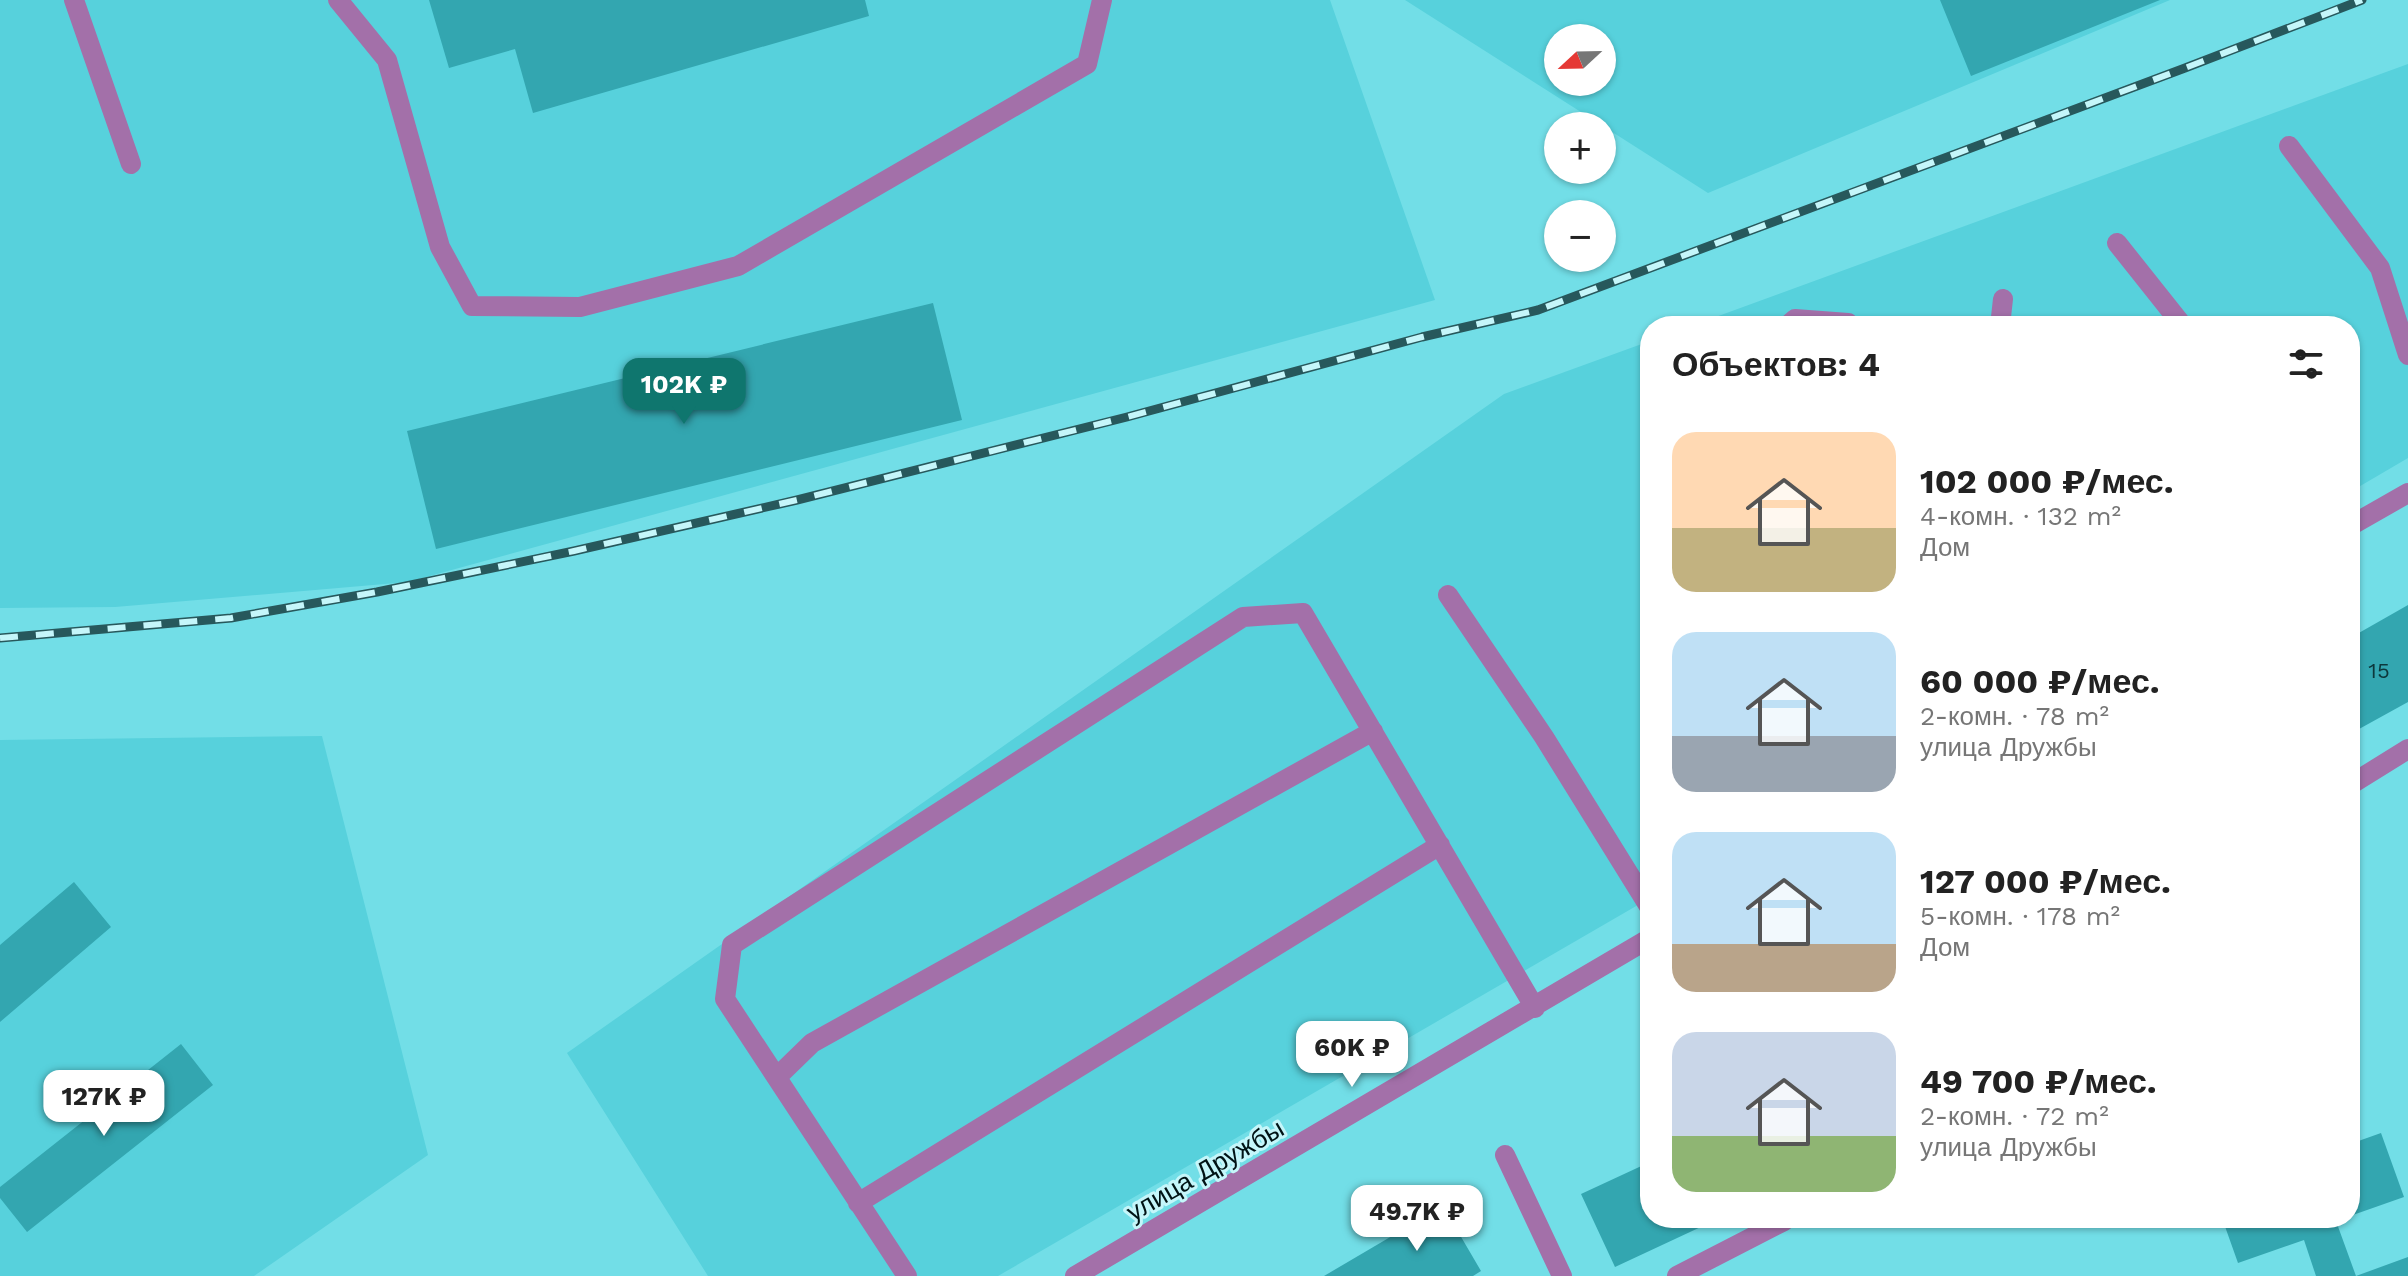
<!DOCTYPE html>
<html lang="ru">
<meta charset="utf-8">
<style>
body{margin:0;font-family:"Work Sans",sans-serif;background:#f2f2f2;color:#222;height:100vh;display:flex;flex-direction:column;font-size:30px;white-space:nowrap}
*{box-sizing:border-box;margin:0}
p{font-size:26px;color:#767676}
.icon{flex:none;width:44px;height:44px;fill:none;stroke:currentColor;stroke-width:2;stroke-linecap:round;stroke-linejoin:round}
.map{position:relative;flex:1;overflow:hidden}
.details{position:absolute;left:1640px;top:316px;width:720px;height:912px;display:flex;flex-direction:column;background:#fff;border-radius:32px;box-shadow:0 2px 6px #0004}
.details>*{flex:none}
.needle{width:52px;rotate:248deg}
.fabs{position:absolute;left:1544px;top:24px;display:grid;gap:16px}
.fabs a{display:grid;place-items:center;width:72px;height:72px;border-radius:50%;background:#fff;box-shadow:0 2px 6px #0004;font-size:40px}
.price{position:absolute;translate:-50% -68px;padding:0 18px;border-radius:16px;background:#fff;color:#222;font-size:26px;line-height:52px;filter:drop-shadow(0 2px 4px #0008)}
.price::after{content:'';position:absolute;left:50%;top:48px;width:24px;height:18px;margin-left:-12px;background:inherit;clip-path:polygon(0 0,100% 0,50% 100%)}
.price.selected{background:#0f766e;color:#fff}
ul{padding:0;list-style:none}
li{display:flex;align-items:center;gap:24px;height:200px;padding:0 32px}
li span{display:grid;place-items:center;flex:none;width:224px;height:160px;border-radius:24px;color:#555}
li>.icon{margin-inline-start:auto}
span .icon{width:96px;height:96px;fill:#fffc;stroke-width:1}
li b{font-size:34px}
h2{display:flex;justify-content:space-between;align-items:center;height:96px;padding:0 32px;font-size:34px}
.map>svg:first-child{display:block}
.built{fill:#57d1dc;fill-rule:evenodd}
.building{fill:#33a6b0}
.lines{fill:none;stroke-linecap:round;stroke-linejoin:round}
.minor{stroke:#a370a9;stroke-width:20}
.rail-casing{stroke:#27585c;stroke-width:9}
.rail{stroke:#c5f6fa;stroke-width:6;stroke-dasharray:18;stroke-linecap:butt}
.labels{text-anchor:middle;stroke-width:6;stroke-linejoin:round;paint-order:stroke}
.number-label{font-size:22px;fill:#0d383c}
.street-label{font-size:26px;fill:#001315;stroke:#c5f6fa}
</style>
<div class="map">
<svg width="2408" height="1276" viewBox="0 0 2408 1276">
<rect width="100%" height="100%" fill="#72dee7"/>
<path class="built" d="M 0,0 L 1330,0 L 1435,300 L 408,582 L 115,607 L 0,608 Z
M 1405,0 L 2170,0 L 1708,193 ZM 1558,38 L 1602,38 L 1602,82 L 1558,82 Z
M 2408,64 L 2408,458 L 2350,492 L 2350,326 L 1691,326 Z
M 1650,341 L 1650,898 L 998,1276 L 708,1276 L 567,1053 L 1504,394 Z
M 322,736 L 428,1155 L 254,1276 L 0,1276 L 0,740 Z"/>
<path class="building" d="M 429,0 L 865,0 L 869,16 L 533,113 L 515,49 L 449,68 Z
M 1940,0 L 2160,0 L 1971,76 Z
M 933,303 L 962,420 L 436,549 L 407,431 Z
M 2408,605 L 2408,702 L 2350,734 L 2350,638 Z
M 74,882 L 111,927 L 0,1022 L 0,945 Z
M 181,1044 L 213,1085 L 27,1232 L 0,1198 L 0,1187 Z
M 2381,1133 L 2404,1197 L 2350,1216 L 2350,1144 Z
M 1650,1162 L 1650,1218 L 1720,1218 L 1615,1267 L 1581,1194 Z
M 1443,1206 L 1481,1271 L 1473,1276 L 1324,1276 Z
M 2222,1218 L 2343,1218 L 2336,1221 L 2356,1276 L 2316,1276 L 2304,1240 L 2238,1263 Z
M 2408,1257 L 2408,1276 L 2356,1276 Z"/>
<g class="lines">
<path class="minor" d="M 74,0 L 131,164
M 338,0 L 387,60 L 440,247 L 472,306 L 580,307 L 738,266 L 1087,64 L 1102,0
M 2289,146 L 2380,268 L 2408,355
M 2117,243 L 2183,326
M 1787,326 L 1795,319 L 1848,323 L 1849,326
M 2000,326 L 2003,299
M 1650,418 L 1650,419
M 2350,526 L 2408,493
M 1448,595 L 1544,737 L 1650,908
M 2350,785 L 2408,749
M 777,1077 L 812,1043 L 1373,731
M 1505,1155 L 1562,1276
M 858,1203 L 1440,845
M 907,1276 L 725,999 L 732,945 L 1243,617 L 1303,613 L 1535,1008
M 1075,1276 L 1650,938
M 1677,1276 L 1784,1221 L 1786,1218"/>
<g class="rail-casing">
<path id="rail" d="M 0,638 L 231,618 L 377,592 L 574,551 L 797,500 L 1127,417 L 1422,337 L 1538,310 L 2185,68 L 2362,0"/>
</g>
<use href="#rail" class="rail"/>
</g>
<g class="labels">
<g class="number-label">
<text x="2379" y="678">15</text>
</g>
<g class="street-label">
<text transform="translate(1205 1170) rotate(-30)" y="9">улица Дружбы</text>
</g>
</g>
</svg>
<div class="fabs">
<a><svg class="needle" viewBox="-14 -14 28 28"><path d="M0-13l5 13h-10z" fill="#e53935"/><path d="M0 13l5-13h-10z" fill="#767676"/></svg></a>
<a>+</a>
<a>−</a>
</div>
<b class="price selected" style="left:684px;top:426px">102K ₽</b>
<b class="price" style="left:1352px;top:1089px">60K ₽</b>
<b class="price" style="left:104px;top:1138px">127K ₽</b>
<b class="price" style="left:1417px;top:1253px">49.7K ₽</b>
<section class="details">
<h2>Объектов: 4<svg class="icon" aria-label="filters" viewBox="0 0 24 24"><path d="M4 7h16M4 17h16"/><circle cx="9" cy="7" r="2"/><circle cx="15" cy="17" r="2"/></svg></h2>
<ul>
<li><span style="background:linear-gradient(#ffd9b3 60%,#c2b280 0)"><svg class="icon" aria-label="home" viewBox="0 0 24 24"><path d="M3 11l9-7 9 7M6 9v11h12V9"/></svg></span><div><b>102 000 ₽/мес.</b><p>4-комн. · 132 m²</p><p>Дом</p></div></li>
<li><span style="background:linear-gradient(#bfe0f5 65%,#9aa5b1 0)"><svg class="icon" aria-label="home" viewBox="0 0 24 24"><path d="M3 11l9-7 9 7M6 9v11h12V9"/></svg></span><div><b>60 000 ₽/мес.</b><p>2-комн. · 78 m²</p><p>улица Дружбы</p></div></li>
<li><span style="background:linear-gradient(#bfe0f5 70%,#b9a48a 0)"><svg class="icon" aria-label="home" viewBox="0 0 24 24"><path d="M3 11l9-7 9 7M6 9v11h12V9"/></svg></span><div><b>127 000 ₽/мес.</b><p>5-комн. · 178 m²</p><p>Дом</p></div></li>
<li><span style="background:linear-gradient(#c9d6e8 65%,#8fb573 0)"><svg class="icon" aria-label="home" viewBox="0 0 24 24"><path d="M3 11l9-7 9 7M6 9v11h12V9"/></svg></span><div><b>49 700 ₽/мес.</b><p>2-комн. · 72 m²</p><p>улица Дружбы</p></div></li>
</ul>
</section>
</div>
